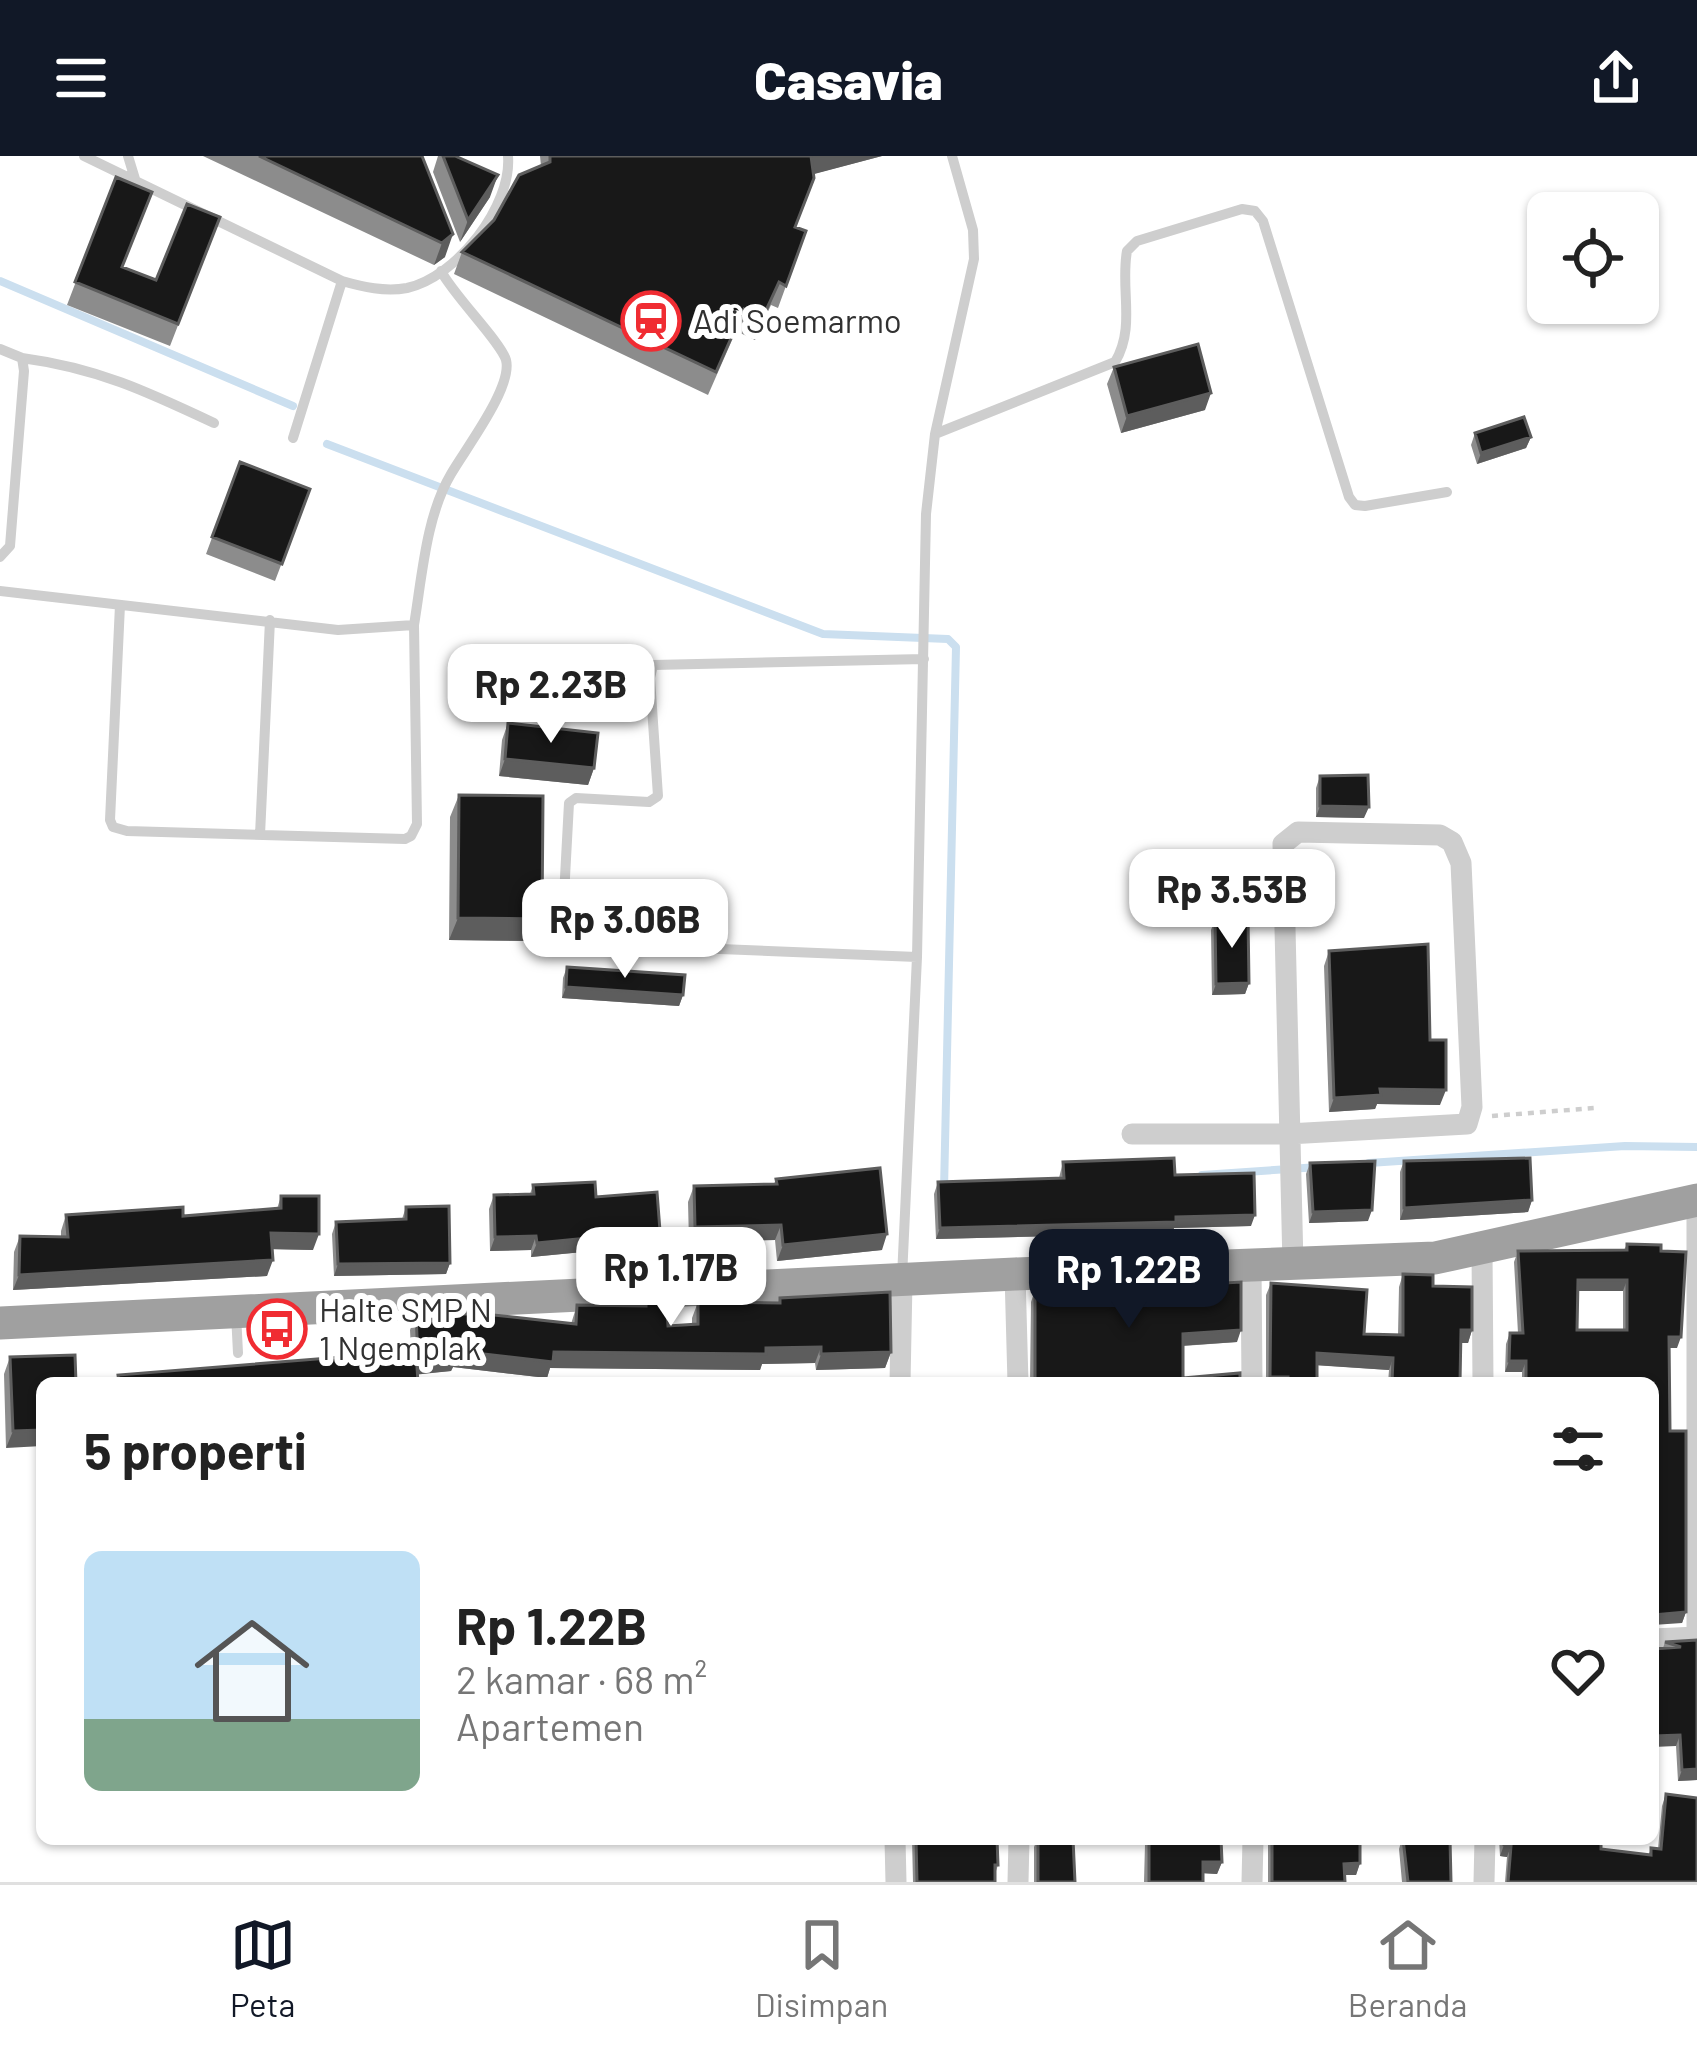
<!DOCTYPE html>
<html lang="id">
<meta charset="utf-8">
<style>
body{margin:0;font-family:Barlow,sans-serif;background:#f6f6f6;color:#222;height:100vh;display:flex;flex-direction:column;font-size:45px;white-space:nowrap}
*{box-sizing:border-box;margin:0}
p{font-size:39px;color:#767676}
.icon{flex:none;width:66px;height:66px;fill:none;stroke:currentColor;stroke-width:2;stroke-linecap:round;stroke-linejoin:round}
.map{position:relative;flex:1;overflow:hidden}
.panel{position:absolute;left:36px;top:1221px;width:1623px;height:468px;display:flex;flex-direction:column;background:#fff;border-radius:18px;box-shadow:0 3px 9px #0004}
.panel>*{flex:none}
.controls{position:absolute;left:1527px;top:36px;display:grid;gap:24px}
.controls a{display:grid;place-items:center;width:132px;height:132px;border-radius:18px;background:#fff;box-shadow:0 3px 9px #0004;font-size:60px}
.price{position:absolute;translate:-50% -102px;padding:0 27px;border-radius:24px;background:#fff;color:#222;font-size:39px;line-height:78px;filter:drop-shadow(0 3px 6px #0008)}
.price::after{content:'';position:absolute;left:50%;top:72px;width:36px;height:27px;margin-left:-18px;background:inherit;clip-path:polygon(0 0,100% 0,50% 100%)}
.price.current{background:#111827;color:#fff}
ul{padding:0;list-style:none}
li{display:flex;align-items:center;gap:36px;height:300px;padding:0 48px}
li+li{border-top:3px solid #e0e0e0}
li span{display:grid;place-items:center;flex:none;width:336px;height:240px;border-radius:18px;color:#555}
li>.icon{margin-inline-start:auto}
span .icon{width:144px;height:144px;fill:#fffc;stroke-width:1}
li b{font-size:51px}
h2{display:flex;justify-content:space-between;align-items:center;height:144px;padding:0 48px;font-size:51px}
header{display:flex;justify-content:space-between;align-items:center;height:156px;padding:0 48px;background:#111827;color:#fff;font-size:54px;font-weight:800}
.menu{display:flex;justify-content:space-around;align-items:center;height:168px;border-top:3px solid #e0e0e0;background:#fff;font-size:33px;color:#767676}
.menu a{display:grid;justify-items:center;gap:6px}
.menu .current{color:#111827}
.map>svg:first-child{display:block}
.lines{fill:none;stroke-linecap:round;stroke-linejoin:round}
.stream{stroke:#cbdfef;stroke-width:8}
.path{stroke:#cecece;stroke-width:4.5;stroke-dasharray:6 6;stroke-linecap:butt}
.service{stroke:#cecece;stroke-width:10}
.minor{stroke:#cecece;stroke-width:21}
.trunk{stroke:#a0a0a0;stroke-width:33}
.wall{fill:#8c8c8c;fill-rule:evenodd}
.shaded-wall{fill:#5d5d5d}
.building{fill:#181818;stroke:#5d5d5d;stroke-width:3;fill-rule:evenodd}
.labels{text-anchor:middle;stroke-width:12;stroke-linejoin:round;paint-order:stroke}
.poi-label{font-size:33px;fill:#313131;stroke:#fff;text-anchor:start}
</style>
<header><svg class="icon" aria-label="menu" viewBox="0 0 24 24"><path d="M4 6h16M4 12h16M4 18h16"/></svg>Casavia<svg class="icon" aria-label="share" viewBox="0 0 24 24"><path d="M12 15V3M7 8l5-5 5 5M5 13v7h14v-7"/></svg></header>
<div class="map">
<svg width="1697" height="1726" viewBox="0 0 1697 1726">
<rect width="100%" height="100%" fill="#fff"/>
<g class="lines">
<path class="stream" d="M 0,125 L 293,250
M 327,288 L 823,478 L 948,483 L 956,491 L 944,1034
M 1369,1007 L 1625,990 L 1697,991
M 1202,1019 L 1319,1011"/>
<path class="path" d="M 1492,960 L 1594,952"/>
<path class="service" d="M 84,0 L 342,125 C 363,131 385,136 407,132 C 457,121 512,50 508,0
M 128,0 L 135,23
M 0,193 L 22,202 L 24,215 L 10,390 L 0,401
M 22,202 C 97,212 146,235 214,267
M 935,278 L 1115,206 C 1136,171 1120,133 1127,95 L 1137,85 L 1242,53 L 1255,55 L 1263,65 L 1349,341 L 1355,349 L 1365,350 L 1447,336
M 293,282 L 342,125
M 0,435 L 338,474 L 414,469 C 422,421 426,360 451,318 C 466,292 513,231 506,204 C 501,186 454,140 441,115
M 120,449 L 110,664 L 113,671 L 127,675 L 405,683 L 411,680 L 417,668 L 414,469
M 519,512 L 653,509
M 260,679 L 270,464
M 917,801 L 569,787 L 562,777 L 569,647 L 576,642 L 649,646 L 658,640 L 650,522 L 653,509 L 924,503
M 902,1121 L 917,801 L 926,358 L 935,278 L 974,103 L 973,74 L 952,0
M 236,1158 L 238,1197"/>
<path class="minor" d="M 1132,978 L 1288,978 L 1467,968 L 1472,951 L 1461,707 L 1452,686 L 1440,679 L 1298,676 L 1283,688 L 1293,1109
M 1482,1094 L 1483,1227
M 1251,1109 L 1252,1227
M 1015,1118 L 1018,1227
M 900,1227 L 902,1125
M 1697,1481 L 1697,1044
M 1653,1483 L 1697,1481
M 895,1683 L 896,1726
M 1018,1726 L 1019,1683
M 1252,1726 L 1253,1683
M 1484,1726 L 1485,1683"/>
<path class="trunk" d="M 0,1167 L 1015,1118 L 1435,1102 L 1697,1044"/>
</g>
<path class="wall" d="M 203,0 L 422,0 L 445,101 L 434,109 Z
M 438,0 L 455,0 L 490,41 L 460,86 L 433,16 Z
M 540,0 L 882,0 L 813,18 L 796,71 L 806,75 L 778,152 L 771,149 L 755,184 L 736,175 L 708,239 L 454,118 L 462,96 L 494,64 L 541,10 Z
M 116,21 L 123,111 L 156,124 L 220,61 L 170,190 L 67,149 Z
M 1114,211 L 1205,254 L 1121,277 L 1107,228 Z
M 1475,277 L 1531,281 L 1526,292 L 1477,308 L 1471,289 Z
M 240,306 L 310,333 L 275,425 L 206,398 Z
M 508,567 L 594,612 L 588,629 L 499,620 L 502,584 Z
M 1320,620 L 1364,662 L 1316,661 L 1316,632 Z
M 459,639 L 534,785 L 449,784 L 450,661 Z
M 1215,763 L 1249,827 L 1245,838 L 1212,839 L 1211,774 Z
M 1329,795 L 1430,884 L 1440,949 L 1377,948 L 1375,953 L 1329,956 L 1324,810 Z
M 567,811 L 683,839 L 679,850 L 562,842 L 563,822 Z
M 1404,1005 L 1532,1044 L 1528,1056 L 1400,1064 L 1400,1016 Z
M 1063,1006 L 1175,1019 L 1251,1070 L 1174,1072 L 1172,1077 L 936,1083 L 934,1038 L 938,1026 L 1059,1022 Z
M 1310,1007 L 1368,1065 L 1309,1067 L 1306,1018 Z
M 776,1023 L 882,1094 L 777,1105 L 775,1084 L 689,1086 L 688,1046 L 694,1030 L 774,1028 Z
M 533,1029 L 596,1041 L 655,1089 L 531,1101 L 531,1094 L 490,1095 L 489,1053 L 494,1039 L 530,1038 Z
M 281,1040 L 313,1094 L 272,1093 L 267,1120 L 13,1134 L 14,1096 L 20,1080 L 61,1081 L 61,1075 L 66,1059 L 183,1060 L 277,1053 Z
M 406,1051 L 450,1107 L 446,1118 L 334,1120 L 332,1078 L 336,1066 L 402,1063 Z
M 1627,1088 L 1677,1192 L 1669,1192 L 1670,1275 L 1686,1456 L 1682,1467 L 1653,1227 L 1522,1227 L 1522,1216 L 1505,1216 L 1506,1188 L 1510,1177 L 1518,1177 L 1514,1106 L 1518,1095 L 1624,1094 ZM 1578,1135 L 1623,1135 L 1623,1174 L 1577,1174 Z
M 1403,1118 L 1433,1130 L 1472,1174 L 1468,1187 L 1461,1187 L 1460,1226 L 1475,1227 L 1388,1227 L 1389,1214 L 1317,1209 L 1317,1227 L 1266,1227 L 1266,1139 L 1271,1127 L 1364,1178 L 1398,1179 L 1399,1131 Z
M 1087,1124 L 1175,1130 L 1237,1186 L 1183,1190 L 1183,1222 L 1240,1227 L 1030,1227 L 1031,1146 L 1035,1134 L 1084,1132 Z
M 780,1142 L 891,1196 L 885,1212 L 816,1214 L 815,1207 L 762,1208 L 760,1214 L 550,1212 L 547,1222 L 453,1211 L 451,1215 L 417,1218 L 418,1227 L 115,1227 L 118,1219 L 411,1195 L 410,1174 L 416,1158 L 571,1168 L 577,1149 L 644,1150 L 646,1145 L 668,1170 L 692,1169 L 692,1162 L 698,1146 L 778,1147 Z
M 10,1201 L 76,1227 L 6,1292 L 4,1218 Z
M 1697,1484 L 1697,1624 L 1678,1625 L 1676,1590 L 1663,1492 L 1665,1486 Z
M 1666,1638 L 1697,1726 L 1505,1726 L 1507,1701 L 1500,1700 L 1499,1683 L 1601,1683 L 1601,1693 L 1649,1698 L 1651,1692 L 1658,1693 L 1662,1650 Z
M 912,1683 L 997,1683 L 998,1709 L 995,1718 L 995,1726 L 913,1726 Z
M 1037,1683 L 1038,1683 L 1075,1726 L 1034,1726 L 1034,1691 Z
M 1078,1683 L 1221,1683 L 1222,1706 L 1217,1718 L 1203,1717 L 1203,1726 L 1144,1726 L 1145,1688 L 1078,1685 Z
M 1270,1683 L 1360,1683 L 1360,1707 L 1356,1719 L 1344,1719 L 1345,1726 L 1268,1726 L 1268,1689 Z
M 1402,1683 L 1451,1726 L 1402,1726 L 1399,1693 Z"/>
<path class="shaded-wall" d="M 810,0 L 882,0 L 803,21 Z
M 498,19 L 490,41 L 460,86 L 468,64 Z
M 453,78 L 445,101 L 434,109 L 442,87 Z
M 1211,237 L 1205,254 L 1121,277 L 1127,260 Z
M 1531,281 L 1526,292 L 1477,308 L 1481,297 Z
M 505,603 L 594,612 L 588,629 L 499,620 Z
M 1320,650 L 1369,651 L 1364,662 L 1316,661 Z
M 458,762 L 542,763 L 534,785 L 449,784 Z
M 1249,827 L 1245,838 L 1212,839 L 1216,828 Z
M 566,831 L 683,839 L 679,850 L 562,842 Z
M 1380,933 L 1446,934 L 1440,949 L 1377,948 L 1375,953 L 1329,956 L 1334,942 Z
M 1532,1044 L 1528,1056 L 1400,1064 L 1404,1052 Z
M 1372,1054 L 1368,1065 L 1309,1067 L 1313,1056 Z
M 1255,1059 L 1251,1070 L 1174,1072 L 1172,1077 L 936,1083 L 940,1072 L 1176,1061 Z
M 781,1069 L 775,1084 L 689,1086 L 695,1071 Z
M 660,1075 L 655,1089 L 531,1101 L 537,1087 Z
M 271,1077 L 319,1078 L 313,1094 L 265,1093 Z
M 887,1078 L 882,1094 L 777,1105 L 783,1089 Z
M 536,1080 L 531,1094 L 490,1095 L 495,1081 Z
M 273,1104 L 267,1120 L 13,1134 L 19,1119 Z
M 450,1107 L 446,1118 L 334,1120 L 338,1108 Z
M 1578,1124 L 1627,1124 L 1623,1135 L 1574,1135 Z
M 1241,1174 L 1237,1186 L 1178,1190 L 1183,1178 Z
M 1461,1174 L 1472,1174 L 1468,1187 L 1457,1187 Z
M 1669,1181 L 1681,1181 L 1677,1192 L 1665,1192 Z
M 821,1191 L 815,1207 L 762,1208 L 760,1214 L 550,1212 L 547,1222 L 453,1211 L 451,1215 L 413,1219 L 418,1202 L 457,1195 L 554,1196 Z
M 891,1196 L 885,1212 L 816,1214 L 821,1198 Z
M 1317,1197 L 1393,1202 L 1389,1214 L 1313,1209 Z
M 1509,1205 L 1526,1205 L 1522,1216 L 1505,1216 Z
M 1270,1221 L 1288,1221 L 1286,1227 L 1268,1227 Z
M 42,1274 L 42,1290 L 6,1292 L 13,1275 Z
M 1686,1456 L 1682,1467 L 1653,1469 L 1653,1459 Z
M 1680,1579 L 1676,1590 L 1653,1591 L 1653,1580 Z
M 1697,1613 L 1697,1624 L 1678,1625 L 1682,1614 Z
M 1079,1683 L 1147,1683 L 1145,1688 L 1078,1685 Z
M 1504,1689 L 1511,1690 L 1507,1701 L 1500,1700 Z
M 1203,1706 L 1222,1706 L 1217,1718 L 1199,1717 Z
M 1360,1707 L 1356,1719 L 1340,1719 L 1344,1708 Z"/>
<path class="building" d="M 259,0 L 422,0 L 453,78 L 442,87 Z
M 443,0 L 455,0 L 498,19 L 468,64 Z
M 550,0 L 811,0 L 814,22 L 795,71 L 806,75 L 786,130 L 779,126 L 763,161 L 744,153 L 716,216 L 462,96 L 494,64 L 519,19 L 550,6 Z
M 116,21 L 152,36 L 122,111 L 156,124 L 187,48 L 220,61 L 178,168 L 75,126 Z
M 1198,188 L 1211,237 L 1127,260 L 1114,211 Z
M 1524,261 L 1531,281 L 1481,297 L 1475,277 Z
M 240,306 L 310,333 L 282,408 L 212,381 Z
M 508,567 L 598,577 L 594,612 L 505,603 Z
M 1368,619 L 1369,651 L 1320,650 L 1320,620 Z
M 459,639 L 543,640 L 542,763 L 458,762 Z
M 1248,762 L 1249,827 L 1216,828 L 1215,763 Z
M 1428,788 L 1430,884 L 1446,884 L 1446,934 L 1380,933 L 1381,939 L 1334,942 L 1329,795 Z
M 567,811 L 685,819 L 683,839 L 566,831 Z
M 1174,1002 L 1175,1019 L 1254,1017 L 1255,1059 L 1176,1061 L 1176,1066 L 940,1072 L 938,1026 L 1064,1022 L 1063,1006 Z
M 1530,1002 L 1532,1044 L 1404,1052 L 1404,1005 Z
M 1375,1005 L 1372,1054 L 1313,1056 L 1310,1007 Z
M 880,1012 L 887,1078 L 783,1089 L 781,1069 L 695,1071 L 694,1030 L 777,1028 L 776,1023 Z
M 595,1026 L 596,1041 L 657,1036 L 660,1075 L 537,1087 L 536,1080 L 495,1081 L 494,1039 L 534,1038 L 533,1029 Z
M 281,1040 L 319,1040 L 319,1078 L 271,1077 L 273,1104 L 19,1119 L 20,1080 L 68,1081 L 66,1059 L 183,1051 L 183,1060 L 281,1052 Z
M 449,1050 L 450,1107 L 338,1108 L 336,1066 L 406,1063 L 406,1051 Z
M 1627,1088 L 1661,1089 L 1661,1095 L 1686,1096 L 1681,1181 L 1669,1181 L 1670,1275 L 1686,1275 L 1686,1456 L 1653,1459 L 1653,1227 L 1526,1227 L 1526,1205 L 1509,1205 L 1510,1177 L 1523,1177 L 1518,1095 L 1627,1094 ZM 1578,1124 L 1627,1124 L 1627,1174 L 1577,1174 Z
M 1403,1118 L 1433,1119 L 1433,1130 L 1472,1131 L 1472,1174 L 1461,1174 L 1460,1226 L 1475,1227 L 1392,1227 L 1393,1202 L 1317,1197 L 1317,1227 L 1288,1227 L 1288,1221 L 1270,1221 L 1271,1127 L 1367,1134 L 1364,1178 L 1403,1179 Z
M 1124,1123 L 1125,1127 L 1175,1126 L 1175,1130 L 1241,1126 L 1241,1174 L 1183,1178 L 1183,1222 L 1240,1217 L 1240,1227 L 1035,1227 L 1035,1134 L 1087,1132 L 1087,1124 Z
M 890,1136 L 891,1196 L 821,1198 L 821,1191 L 766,1192 L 766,1198 L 554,1196 L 553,1206 L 457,1195 L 457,1199 L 418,1202 L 416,1158 L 484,1158 L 576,1168 L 577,1149 L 646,1150 L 646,1145 L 666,1146 L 668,1170 L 698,1168 L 698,1146 L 780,1147 L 780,1142 Z
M 416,1195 L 418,1227 L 119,1227 L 118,1219 Z
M 75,1199 L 76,1227 L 42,1227 L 42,1274 L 13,1275 L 10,1201 Z
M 1697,1484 L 1697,1613 L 1682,1614 L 1680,1579 L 1653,1580 L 1653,1493 L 1681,1491 L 1665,1486 Z
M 1666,1638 L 1697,1642 L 1697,1726 L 1508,1726 L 1511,1690 L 1504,1689 L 1503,1683 L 1601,1683 L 1601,1693 L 1651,1699 L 1651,1692 L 1661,1693 Z
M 916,1683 L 997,1683 L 998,1709 L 995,1709 L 995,1726 L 917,1726 Z
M 1038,1683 L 1073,1683 L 1075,1726 L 1038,1726 Z
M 1149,1683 L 1221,1683 L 1222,1706 L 1203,1706 L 1203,1726 L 1149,1726 Z
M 1272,1683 L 1360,1683 L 1360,1707 L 1344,1708 L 1345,1726 L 1272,1726 Z
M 1403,1683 L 1450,1683 L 1451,1726 L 1408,1726 Z"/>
<defs>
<g id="station-ring" transform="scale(3)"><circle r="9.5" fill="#fff" stroke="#f02c32" stroke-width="1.5"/><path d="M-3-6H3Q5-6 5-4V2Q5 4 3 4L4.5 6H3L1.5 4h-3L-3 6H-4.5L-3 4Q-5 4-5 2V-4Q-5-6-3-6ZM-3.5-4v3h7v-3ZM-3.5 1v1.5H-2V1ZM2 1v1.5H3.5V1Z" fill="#f02c32"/></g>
<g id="bus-ring" transform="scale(3)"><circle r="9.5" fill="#fff" stroke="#f02c32" stroke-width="1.5"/><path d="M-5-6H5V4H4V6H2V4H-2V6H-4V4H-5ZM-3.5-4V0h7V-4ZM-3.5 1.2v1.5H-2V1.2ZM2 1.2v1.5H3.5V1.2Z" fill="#f02c32"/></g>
</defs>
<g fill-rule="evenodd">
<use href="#station-ring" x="651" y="165"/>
<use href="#bus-ring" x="277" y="1173"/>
</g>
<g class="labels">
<g class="poi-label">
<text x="693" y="177">Adi Soemarmo</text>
<text x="319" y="1166">Halte SMP N<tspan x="319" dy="38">1 Ngemplak</tspan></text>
</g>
</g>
</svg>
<div class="controls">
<a><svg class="icon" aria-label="locate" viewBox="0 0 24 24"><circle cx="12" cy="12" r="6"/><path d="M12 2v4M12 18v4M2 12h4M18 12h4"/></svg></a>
</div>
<b class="price" style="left:551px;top:590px">Rp 2.23B</b>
<b class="price" style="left:1232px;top:795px">Rp 3.53B</b>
<b class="price" style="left:625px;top:825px">Rp 3.06B</b>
<b class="price" style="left:671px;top:1173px">Rp 1.17B</b>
<b class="price current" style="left:1129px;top:1175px">Rp 1.22B</b>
<section class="panel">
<h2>5 properti<svg class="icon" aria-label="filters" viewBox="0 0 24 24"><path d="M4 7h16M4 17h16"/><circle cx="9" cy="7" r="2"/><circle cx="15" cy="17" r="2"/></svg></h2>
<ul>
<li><span style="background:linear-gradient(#bfe0f5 70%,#7fa58c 0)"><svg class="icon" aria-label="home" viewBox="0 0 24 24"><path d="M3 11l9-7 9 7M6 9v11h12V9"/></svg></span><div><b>Rp 1.22B</b><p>2 kamar · 68 m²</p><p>Apartemen</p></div><svg class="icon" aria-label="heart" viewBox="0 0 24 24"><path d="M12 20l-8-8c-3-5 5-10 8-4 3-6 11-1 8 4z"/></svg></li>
</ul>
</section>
</div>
<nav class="menu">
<a class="current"><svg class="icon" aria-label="map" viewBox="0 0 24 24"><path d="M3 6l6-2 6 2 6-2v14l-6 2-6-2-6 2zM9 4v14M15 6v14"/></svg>Peta</a>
<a><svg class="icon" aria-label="saved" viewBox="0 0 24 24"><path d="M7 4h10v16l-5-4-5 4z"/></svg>Disimpan</a>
<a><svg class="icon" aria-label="home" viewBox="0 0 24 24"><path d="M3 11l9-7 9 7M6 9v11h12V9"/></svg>Beranda</a>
</nav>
